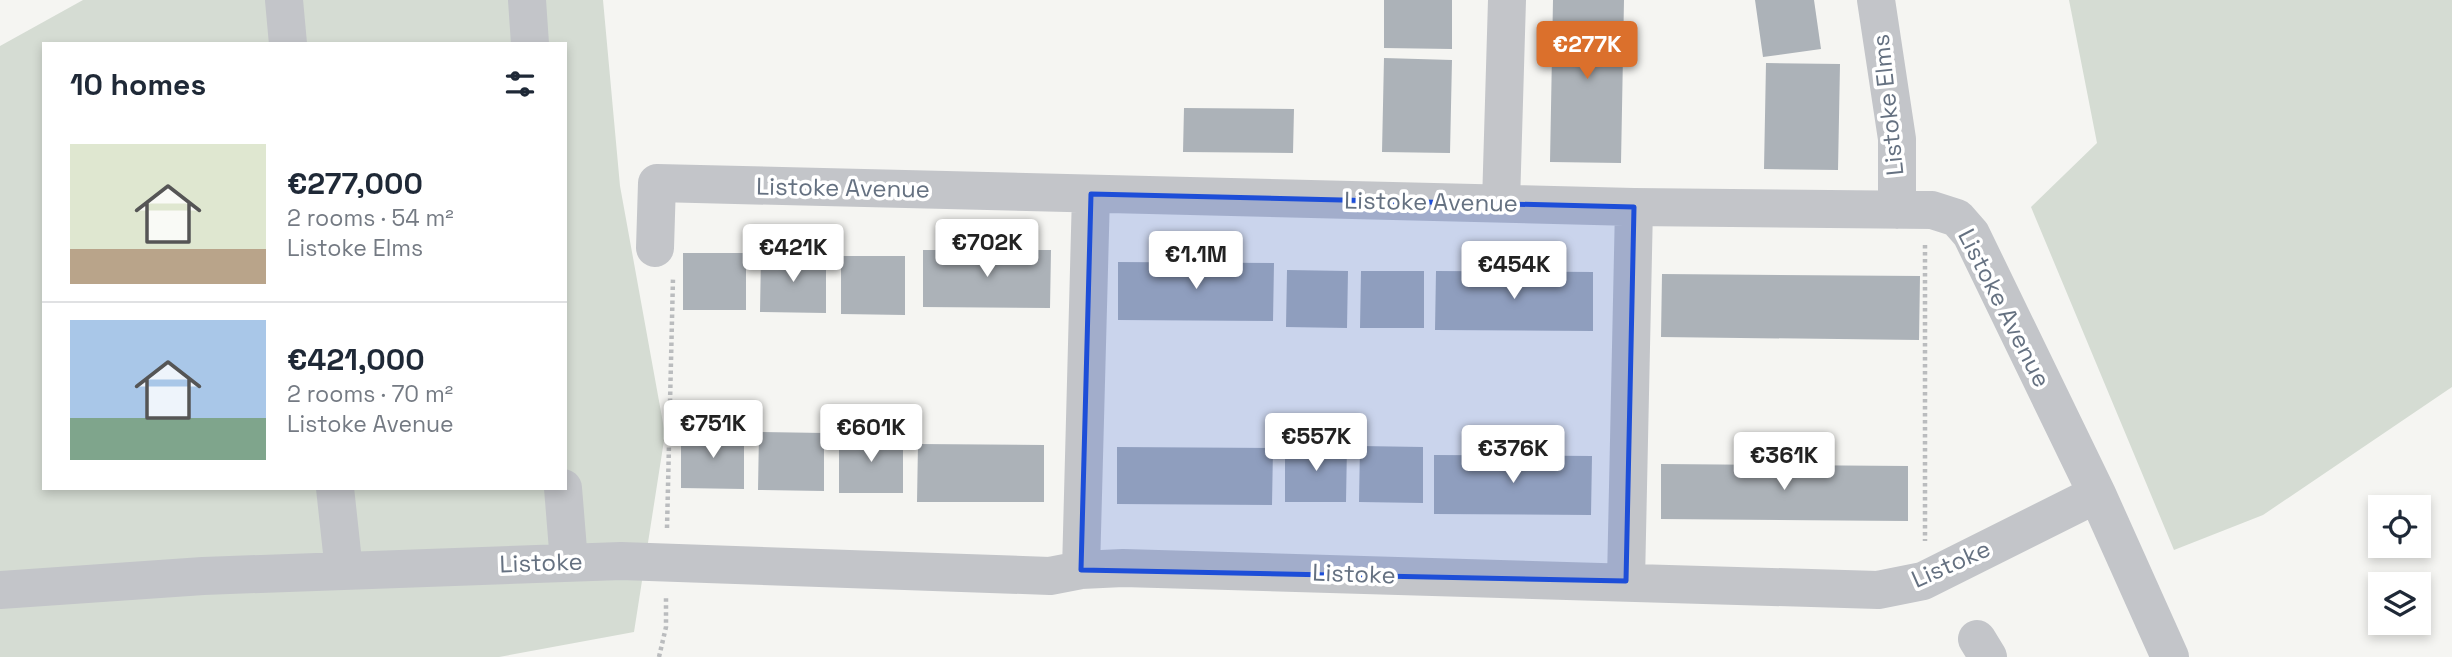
<!DOCTYPE html>
<meta charset="utf-8">
<style>
body{margin:0;font-family:"Space Grotesk",sans-serif;background:#f2f2f3;color:#1f2937;height:100vh;display:flex;flex-direction:column;font-size:26px;white-space:nowrap}
*{box-sizing:border-box;margin:0}
p{font-size:23px;color:#747a83}
.icon{flex:none;width:38px;height:38px;fill:none;stroke:currentColor;stroke-width:2;stroke-linecap:round;stroke-linejoin:round}
.map{position:relative;flex:1;overflow:hidden}
.side{position:absolute;left:42px;top:42px;width:525px;height:448px;display:flex;flex-direction:column;background:#fff;border-radius:0px;box-shadow:0 4px 10px #0003}
.side>*{flex:none}
.buttons{position:absolute;left:2368px;top:495px;display:grid;gap:14px}
.buttons a{display:grid;place-items:center;width:63px;height:63px;border-radius:0px;background:#fff;box-shadow:0 4px 10px #0003;font-size:35px}
.price{position:absolute;translate:-50% -60px;padding:0 16px;border-radius:7px;background:#fff;color:#222;font-size:23px;line-height:46px;filter:drop-shadow(0 2px 4px #0008)}
.price::after{content:'';position:absolute;left:50%;top:42px;width:21px;height:16px;margin-left:-10px;background:inherit;clip-path:polygon(0 0,100% 0,50% 100%)}
.price.on{background:#db702c;color:#fff}
ul{padding:0;list-style:none}
li{display:flex;align-items:center;gap:21px;height:175px;padding:0 28px}
li+li{border-top:2px solid #e0e1e3}
li span{display:grid;place-items:center;flex:none;width:196px;height:140px;border-radius:0px;color:#555}
li>.icon{margin-inline-start:auto}
span .icon{width:84px;height:84px;fill:#fffc;stroke-width:1}
li b{font-size:30px}
h2{display:flex;justify-content:space-between;align-items:center;height:84px;padding:0 28px;font-size:30px}
.map>svg:first-child{display:block}
.green{fill:#d5dcd3;fill-rule:evenodd}
.building{fill:#acb2b8}
.lines{fill:none;stroke-linecap:round;stroke-linejoin:round}
.path{stroke:#babcbe;stroke-width:4.5;stroke-dasharray:3.5 3.5;stroke-linecap:butt}
.minor{stroke:#c3c5c9;stroke-width:38}
.marked{fill:#1d4ed8;fill-opacity:0.2;stroke:#1d4ed8;stroke-width:5;stroke-linejoin:round}
.labels{text-anchor:middle;stroke-width:7;stroke-linejoin:round;paint-order:stroke}
.street-label{font-size:24px;fill:#657181;stroke:#fff}
</style>
<div class="map">
<svg width="2452" height="657" viewBox="0 0 2452 657">
<rect width="100%" height="100%" fill="#f5f5f2"/>
<path class="green" d="M 83,0 L 603,0 L 620,186 L 665,434 L 634,632 L 499,657 L 0,657 L 0,46 ZM 44,44 L 565,44 L 565,488 L 44,488 Z
M 2069,0 L 2452,0 L 2452,387 L 2263,515 L 2174,550 L 2031,207 L 2097,143 Z"/>
<path class="building" d="M 1384,0 L 1452,0 L 1452,49 L 1384,48 Z
M 1553,0 L 1624,0 L 1621,163 L 1550,162 Z
M 1755,0 L 1814,0 L 1821,49 L 1763,57 Z
M 1384,58 L 1452,60 L 1450,153 L 1382,152 Z
M 1766,63 L 1840,64 L 1838,170 L 1764,169 Z
M 1184,108 L 1294,109 L 1293,153 L 1183,152 Z
M 923,250 L 1051,250 L 1050,308 L 923,307 Z
M 683,253 L 746,253 L 746,310 L 683,310 Z
M 761,255 L 826,255 L 826,313 L 760,312 Z
M 841,256 L 905,256 L 905,315 L 841,314 Z
M 1118,262 L 1274,263 L 1273,321 L 1118,320 Z
M 1287,270 L 1348,271 L 1347,328 L 1286,327 Z
M 1361,271 L 1424,271 L 1424,328 L 1360,328 Z
M 1436,271 L 1593,272 L 1593,331 L 1435,330 Z
M 1662,274 L 1920,276 L 1919,340 L 1661,337 Z
M 681,431 L 744,432 L 744,489 L 681,488 Z
M 759,432 L 824,433 L 824,491 L 758,490 Z
M 839,434 L 903,434 L 903,493 L 839,493 Z
M 918,444 L 1044,445 L 1044,502 L 917,502 Z
M 1285,445 L 1347,445 L 1346,502 L 1285,502 Z
M 1360,446 L 1423,447 L 1423,503 L 1359,502 Z
M 1117,447 L 1273,448 L 1272,505 L 1117,504 Z
M 1434,455 L 1592,456 L 1591,515 L 1434,514 Z
M 1661,464 L 1908,466 L 1908,521 L 1661,519 Z"/>
<g class="lines">
<path class="path" d="M 1925,245 L 1925,541
M 667,528 L 673,278
M 659,657 L 666,627 L 666,597"/>
<path class="minor" d="M 284,0 L 288,44
M 527,0 L 530,44
M 1876,0 L 1897,139 L 1897,210
M 1501,203 L 1507,0
M 655,248 L 657,183 L 1634,207 L 1932,210 L 1957,218 L 1971,234 L 2097,494 L 2170,657
M 335,488 L 344,571
M 563,488 L 569,562
M 1081,570 L 1091,194
M 1626,581 L 1634,207
M 0,590 L 203,576 L 621,561 L 1050,576 L 1081,570 L 1123,568 L 1878,590 L 1923,581 L 2097,494
M 1977,639 L 1988,657"/>
</g>
<path class="marked" d="M 1091,194 L 1634,207 L 1626,581 L 1081,570 Z"/>
<g class="labels">
<g class="street-label">
<text transform="translate(1888 105) rotate(-96)" y="8">Listoke Elms</text>
<text transform="translate(843 188) rotate(1)" y="8">Listoke Avenue</text>
<text transform="translate(1431 202) rotate(1)" y="8">Listoke Avenue</text>
<text transform="translate(2004 308) rotate(63)" y="8">Listoke Avenue</text>
<text transform="translate(541 563) rotate(-2)" y="8">Listoke</text>
<text transform="translate(1951 564) rotate(-24)" y="8">Listoke</text>
<text transform="translate(1354 574) rotate(2)" y="8">Listoke</text>
</g>
</g>
</svg>
<div class="buttons">
<a><svg class="icon" aria-label="locate" viewBox="0 0 24 24"><circle cx="12" cy="12" r="6"/><path d="M12 2v4M12 18v4M2 12h4M18 12h4"/></svg></a>
<a><svg class="icon" aria-label="layers" viewBox="0 0 24 24"><path d="M12 4l9 5-9 5-9-5zM3 14l9 5 9-5"/></svg></a>
</div>
<b class="price on" style="left:1587px;top:81px">€277K</b>
<b class="price" style="left:987px;top:279px">€702K</b>
<b class="price" style="left:793px;top:284px">€421K</b>
<b class="price" style="left:1196px;top:291px">€1.1M</b>
<b class="price" style="left:1514px;top:301px">€454K</b>
<b class="price" style="left:713px;top:460px">€751K</b>
<b class="price" style="left:871px;top:464px">€601K</b>
<b class="price" style="left:1316px;top:473px">€557K</b>
<b class="price" style="left:1513px;top:485px">€376K</b>
<b class="price" style="left:1784px;top:492px">€361K</b>
<section class="side">
<h2>10 homes<svg class="icon" aria-label="filters" viewBox="0 0 24 24"><path d="M4 7h16M4 17h16"/><circle cx="9" cy="7" r="2"/><circle cx="15" cy="17" r="2"/></svg></h2>
<ul>
<li><span style="background:linear-gradient(#dfe7d0 75%,#b9a48a 0)"><svg class="icon" aria-label="home" viewBox="0 0 24 24"><path d="M3 11l9-7 9 7M6 9v11h12V9"/></svg></span><div><b>€277,000</b><p>2 rooms · 54 m²</p><p>Listoke Elms</p></div></li>
<li><span style="background:linear-gradient(#a9c7e8 70%,#7fa58c 0)"><svg class="icon" aria-label="home" viewBox="0 0 24 24"><path d="M3 11l9-7 9 7M6 9v11h12V9"/></svg></span><div><b>€421,000</b><p>2 rooms · 70 m²</p><p>Listoke Avenue</p></div></li>
</ul>
</section>
</div>
